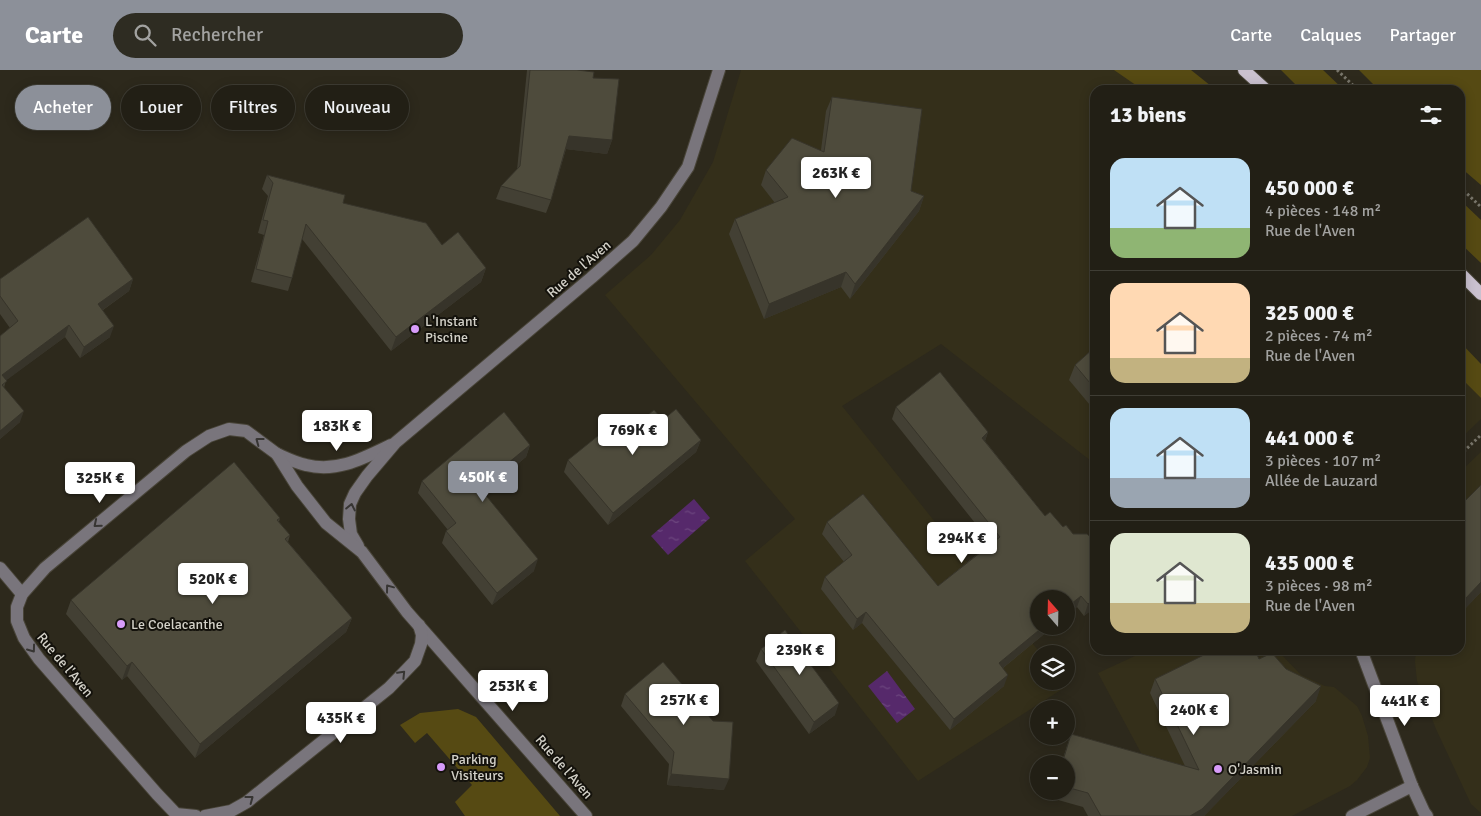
<!DOCTYPE html>
<html lang="fr">
<head>
<meta charset="utf-8">
<style>
  body { margin:0; font-family:Signika,sans-serif; background:#2e2c22; color:#f1f3f6; height:100vh; display:flex; flex-direction:column; font-size:19px; white-space:nowrap }
  * { box-sizing:border-box; margin:0 }
  p { font-size:16px; color:#a2a2a0 }
  .icon { flex:none; width:28px; height:28px; fill:none; stroke:currentColor; stroke-width:2; stroke-linecap:round; stroke-linejoin:round }
  .map { position:relative; flex:1; overflow:hidden }
  .drawer { position:absolute; left:1090px; top:15px; width:375px; height:570px; display:flex; flex-direction:column; background:#221f15; border-radius:15px; box-shadow:0 2px 12px #0003,0 0 0 1px #3f3d34 }
  .drawer>* { flex:none }
  .hud { position:absolute; left:15px; top:15px; width:475px; height:45px; display:flex; gap:10px }
  .needle { width:32px; rotate:340deg }
  .tools { position:absolute; left:1030px; top:520px; display:grid; gap:10px }
  .tools a { display:grid; place-items:center; width:45px; height:45px; border-radius:50%; background:#221f15; box-shadow:0 2px 12px #0003,0 0 0 1px #3f3d34; font-size:25px }
  .price { position:absolute; translate:-50% -42px; padding:0 11px; border-radius:5px; background:#fff; color:#222; font-size:16px; line-height:32px; filter:drop-shadow(0 1px 2px #0008) }
  .price::after { content:''; position:absolute; left:50%; top:30px; width:15px; height:11px; margin-left:-8px; background:inherit; clip-path:polygon(0 0,100% 0,50% 100%) }
  .price.selected { background:#8c9099; color:#fff }
  ul { padding:0; list-style:none }
  li { display:flex; align-items:center; gap:15px; height:125px; padding:0 20px }
  li+li { border-top:1px solid #3f3d34 }
  li span { display:grid; place-items:center; flex:none; width:140px; height:100px; border-radius:15px; color:#555 }
  li>.icon { margin-inline-start:auto }
  span .icon { width:60px; height:60px; fill:#fffc; stroke-width:1 }
  li b { font-size:21px }
  h2 { display:flex; justify-content:space-between; align-items:center; height:60px; padding:0 20px; font-size:21px }
  .tag { padding:0 18px; border-radius:22px; background:#221f15; box-shadow:0 2px 12px #0003,0 0 0 1px #3f3d34; font-size:18px; line-height:45px }
  .tag.selected { background:#8c9099; color:#fff }
  header { display:flex; align-items:center; gap:30px; box-sizing:border-box; height:70px; padding:0 25px; background:#8c9099; color:#fff }
  header strong { font-size:24px }
  nav { display:flex; gap:28px; margin-inline-start:auto; font-size:18px }
  .search { width:350px; height:45px; background:#2e2c22; display:flex; align-items:center; gap:12px; box-sizing:border-box; padding:0 18px; border-radius:28px; color:#a2a2a0; font-size:19px }
  .map>svg:first-child { display:block }
  .built { fill:#342f1a }
  .green { fill:#564a13 }
  .water { fill:url(#water-ripples) }
  .lines { fill:none; stroke-linecap:round; stroke-linejoin:round }
  .minor-casing { stroke:#484438; stroke-width:14 }
  .major-casing { stroke:#484438; stroke-width:14 }
  .path { stroke:#78756a; stroke-width:3; stroke-dasharray:2.5 2.5; stroke-linecap:butt }
  .minor { stroke:#79757c; stroke-width:12 }
  .major { stroke:#cac1cf; stroke-width:12 }
  .wall { fill:#434034 }
  .shaded-wall { fill:#37342a }
  .building { fill:#4e4b3c; stroke:#37342a }
  .oneway { stroke:#373533 }
  .poi-dot { fill:#d79bf9; stroke:#14120c; stroke-width:2 }
  .labels { text-anchor:middle; dominant-baseline:central; stroke-width:4; stroke-linejoin:round; paint-order:stroke }
  .street-label { font-size:14px; fill:#d4d2c9; stroke:#14120c }
  .poi-label { font-size:14px; fill:#d4d2c9; stroke:#14120c; text-anchor:start }
</style>
</head>
<body>
<header>
<strong>Carte</strong>
<div class="search"><svg class="icon" aria-label="search" viewBox="0 0 24 24"><circle cx="10" cy="10" r="6"/><path d="M15 15l6 6"/></svg>Rechercher</div>
<nav><a>Carte</a><a>Calques</a><a>Partager</a></nav>
</header>
<div class="map">
<svg width="1481" height="746" viewBox="0 0 1481 746">
  <defs>
    <pattern id="water-ripples" width="26" height="14" patternUnits="userSpaceOnUse" patternTransform="scale(1.25)"><rect width="26" height="14" fill="#56296b"/><path d="M2 4q2-2 4 0t4 0M15 11q2-2 4 0t4 0" fill="none" stroke="#6d477f"/></pattern>
  </defs>
  <rect width="100%" height="100%" fill="#2d291c"/>
  <!-- built -->
  <g class="built">
    <polygon points="741,0 1131,0 1159,20 1095,20 1095,394 941,274 842,336 1041,584 1039,584 1039,611 1063,611 1067,616 918,711 745,491 795,449 605,225 651,185 680,150 713,92"/>
    <polygon points="1460,307 1481,328 1481,349 1460,369"/>
    <polygon points="1481,382 1481,743 1471,734 1436,659 1417,611 1415,592 1416,580 1460,580 1460,402"/>
    <polygon points="1148,580 1277,580 1301,605 1325,616 1334,617 1357,636 1362,646 1368,666 1370,688 1367,697 1357,710 1350,716 1292,746 1175,746 1098,603"/>
  </g>
  <!-- green -->
  <g class="green">
    <polygon points="1114,0 1191,0 1216,20 1143,20"/>
    <polygon points="1281,0 1323,0 1344,20 1301,20"/>
    <polygon points="1359,0 1481,0 1481,115 1460,97 1460,20 1379,20"/>
    <polygon points="1460,130 1481,150 1481,193 1460,173"/>
    <polygon points="1460,272 1481,294 1481,328 1460,307"/>
    <polygon points="458,639 476,647 560,746 465,746 455,732 472,715 427,663 415,673 400,655 420,643"/>
  </g>
  <!-- water -->
  <g class="water">
    <polygon points="694,429 710,448 668,485 651,466"/>
    <polygon points="887,601 915,639 897,653 868,616"/>
  </g>
  <g class="lines">
    <defs>
      <g id="minor">
        <path d="M 277,384 C 286,388 296,393 306,395 C 337,403 364,388 391,375"/>
        <polyline points="358,476 351,464 349,449 350,434 355,423 367,406 395,373 591,208 633,171 661,137 688,97 719,0"/>
        <polyline points="0,498 22,524"/>
        <polyline points="1361,580 1412,716 1424,742 1427,746"/>
        <polyline points="196,746 176,744 157,724 39,589 24,568 17,551 17,537 22,524 45,498 186,381 209,366 229,359 246,361 277,384 297,416 326,453 362,482 407,542 586,746"/>
        <polyline points="205,746 231,741 247,732 389,618 415,591 421,574 422,565 419,555"/>
        <polyline points="1352,746 1412,716"/>
      </g>
      <g id="major">
        <polyline points="1244,0 1266,20"/>
        <polyline points="1460,203 1481,224"/>
      </g>
    </defs>
    <!-- minor casing -->
    <use href="#minor" class="minor-casing"/>
    <!-- major casing -->
    <use href="#major" class="major-casing"/>
    <!-- path -->
    <g class="path">
      <polyline points="1337,0 1358,20"/>
      <polyline points="1460,117 1481,137"/>
      <polyline points="1460,385 1481,365"/>
    </g>
    <!-- minor -->
    <use href="#minor" class="minor"/>
    <!-- major -->
    <use href="#major" class="major"/>
  </g>
  <!-- wall -->
  <g class="wall">
    <polygon points="527,0 577,0 593,8 612,70 607,84 566,79 551,130 546,143 496,129 501,116 517,100"/>
    <polygon points="832,27 911,121 924,126 919,141 850,229 841,217 764,249 729,164 735,149 775,133 761,115 766,100 821,80 826,41"/>
    <polygon points="267,105 343,133 442,175 486,198 481,212 391,281 302,169 292,208 288,221 251,212 264,165 258,163 268,126 262,119"/>
    <polygon points="0,209 133,209 129,221 103,240 110,267 80,288 65,267 6,310 4,318 20,352 0,369 0,266 10,258 0,244"/>
    <polygon points="1095,277 1095,341 1069,310 1075,295"/>
    <polygon points="896,337 988,362 985,371 1045,446 1073,464 1095,471 1095,537 1084,546 1077,537 1039,556 1054,556 1003,598 1004,616 950,660 862,553 853,560 821,519 825,507 844,492 822,464 827,452 938,516 991,473 892,349"/>
    <polygon points="663,350 701,370 696,382 608,455 564,402 568,390 624,364"/>
    <polygon points="530,375 526,387 483,422 534,501 492,535 442,473 446,461 448,460 418,423 422,411"/>
    <polygon points="1460,436 1481,522 1460,544"/>
    <polygon points="280,448 279,452 290,465 288,472 352,548 346,562 195,688 127,606 122,610 66,544 71,530"/>
    <polygon points="761,579 835,645 809,664 756,591"/>
    <polygon points="1259,589 1286,599 1316,631 1204,746 1088,746 1083,737 1051,728 1053,721 1066,721 1066,694 1061,694 1071,664 1185,696 1150,623 1155,609"/>
    <polygon points="625,624 724,720 667,715 669,694 621,636"/>
  </g>
  <!-- shaded-wall -->
  <g class="shaded-wall">
    <polygon points="569,66 612,70 607,84 565,79"/>
    <polygon points="924,126 919,141 850,229 855,214"/>
    <polygon points="486,198 481,212 391,281 396,267"/>
    <polygon points="846,202 841,217 764,249 769,234"/>
    <polygon points="133,209 129,221 94,246 98,234"/>
    <polygon points="69,255 65,267 0,315 2,305"/>
    <polygon points="114,256 110,267 80,288 84,277"/>
    <polygon points="24,341 20,352 0,369 0,361"/>
    <polygon points="988,362 984,374 982,368"/>
    <polygon points="701,370 696,382 608,455 613,443"/>
    <polygon points="530,375 526,387 475,429 479,417"/>
    <polygon points="538,489 534,501 492,535 497,523"/>
    <polygon points="1481,512 1481,522 1460,544 1466,528"/>
    <polygon points="1081,526 1077,537 1066,546 1066,538"/>
    <polygon points="1095,528 1095,537 1084,546 1088,534"/>
    <polygon points="866,542 862,553 853,560 857,549"/>
    <polygon points="352,548 346,562 195,688 200,674"/>
    <polygon points="1044,556 1054,556 994,605 999,593"/>
    <polygon points="132,592 127,606 122,610 127,596"/>
    <polygon points="1008,605 1004,616 950,660 954,649"/>
    <polygon points="1321,616 1316,631 1204,746 1190,746"/>
    <polygon points="839,633 835,645 809,664 814,652"/>
    <polygon points="671,704 729,709 724,720 667,715"/>
  </g>
  <!-- building -->
  <g class="building">
    <polygon points="530,0 577,0 594,2 593,8 619,9 612,70 569,66 551,130 501,116 520,96"/>
    <polygon points="832,27 922,39 911,121 924,126 855,214 846,202 769,234 735,149 788,127 766,100 792,68 824,82"/>
    <polygon points="267,105 345,125 343,133 426,153 442,175 458,162 486,198 396,267 306,154 292,208 256,199 268,151 263,150 273,113"/>
    <polygon points="88,147 133,209 98,234 114,256 84,277 69,255 2,305 7,311 2,315 24,341 0,361 0,266 18,251 0,226 0,209"/>
    <polygon points="1095,277 1095,319 1075,295"/>
    <polygon points="940,302 988,362 982,368 1045,446 1050,442 1063,457 1066,455 1073,464 1087,464 1095,471 1095,528 1088,534 1081,526 1066,538 1066,529 1039,529 1039,556 1044,556 999,593 1008,605 954,649 866,542 857,549 825,507 852,485 827,452 863,424 938,516 1000,467 896,337"/>
    <polygon points="676,339 701,370 613,443 568,390 614,353 624,364 654,340 663,350"/>
    <polygon points="504,342 530,375 479,417 538,489 497,523 446,461 456,453 422,411"/>
    <polygon points="234,392 280,448 277,450 290,465 285,469 352,548 200,674 132,592 127,596 71,530"/>
    <polygon points="1481,415 1481,512 1466,528 1460,523 1460,480 1462,478 1460,475 1460,436"/>
    <polygon points="785,560 839,633 814,652 761,579"/>
    <polygon points="1214,580 1255,580 1259,589 1272,583 1286,599 1321,616 1202,739 1190,746 1101,746 1088,723 1066,717 1066,694 1062,694 1071,664 1199,700 1155,609"/>
    <polygon points="663,592 713,651 733,652 729,709 671,704 674,682 625,624"/>
  </g>
  <!-- one-way arrows -->
  <defs><path id="oneway-chevron" d="M-2-3.5L2.5 0L-2 3.5" fill="none" stroke-width="1.6" stroke-linecap="round" stroke-linejoin="round" transform="scale(1.25)"/></defs>
  <g class="oneway">
    <use href="#oneway-chevron" transform="translate(259 371) rotate(-143)"/>
    <use href="#oneway-chevron" transform="translate(351 437) rotate(-78)"/>
    <use href="#oneway-chevron" transform="translate(97 454) rotate(140)"/>
    <use href="#oneway-chevron" transform="translate(389 518) rotate(-127)"/>
    <use href="#oneway-chevron" transform="translate(32 579) rotate(54)"/>
    <use href="#oneway-chevron" transform="translate(402 604) rotate(-46)"/>
    <use href="#oneway-chevron" transform="translate(250 729) rotate(-37)"/>
  </g>
  <!-- markers -->
  <g class="poi-dot">
    <circle cx="415" cy="259" r="5"/>
    <circle cx="121" cy="554" r="5"/>
    <circle cx="441" cy="697" r="5"/>
    <circle cx="1218" cy="699" r="5"/>
  </g>
  <g class="labels">
    <!-- street labels -->
    <g class="street-label">
      <text transform="translate(579 199) rotate(-41)">Rue de l'Aven</text>
      <text transform="translate(65 595) rotate(50)">Rue de l'Aven</text>
      <text transform="translate(564 697) rotate(49)">Rue de l'Aven</text>
    </g>
    <!-- poi labels -->
    <g class="poi-label">
      <text x="425" y="251">L'Instant<tspan x="425" dy="16">Piscine</tspan></text>
      <text x="131" y="554">Le Coelacanthe</text>
      <text x="451" y="689">Parking<tspan x="451" dy="16">Visiteurs</tspan></text>
      <text x="1228" y="699">O'Jasmin</text>
    </g>
  </g>
</svg>
<div class="tools">
<a><svg class="needle" viewBox="-14 -14 28 28"><path d="M0-13l5 13h-10z" fill="#e53935"/><path d="M0 13l5-13h-10z" fill="#a2a2a0"/></svg></a>
<a><svg class="icon" aria-label="layers" viewBox="0 0 24 24"><path d="M12 4l9 5-9 5-9-5zM3 14l9 5 9-5"/></svg></a>
<a>+</a>
<a>−</a>
</div>
<b class="price" style="left:836px;top:129px">263K €</b>
<b class="price" style="left:337px;top:382px">183K €</b>
<b class="price" style="left:633px;top:386px">769K €</b>
<b class="price selected" style="left:483px;top:433px">450K €</b>
<b class="price" style="left:100px;top:434px">325K €</b>
<b class="price" style="left:962px;top:494px">294K €</b>
<b class="price" style="left:213px;top:535px">520K €</b>
<b class="price" style="left:800px;top:606px">239K €</b>
<b class="price" style="left:513px;top:642px">253K €</b>
<b class="price" style="left:684px;top:656px">257K €</b>
<b class="price" style="left:1405px;top:657px">441K €</b>
<b class="price" style="left:1194px;top:666px">240K €</b>
<b class="price" style="left:341px;top:674px">435K €</b>
<div class="hud">
<a class="tag selected">Acheter</a>
<a class="tag">Louer</a>
<a class="tag">Filtres</a>
<a class="tag">Nouveau</a>
</div>
<section class="drawer">
<h2>13 biens<svg class="icon" aria-label="filters" viewBox="0 0 24 24"><path d="M4 7h16M4 17h16"/><circle cx="9" cy="7" r="2"/><circle cx="15" cy="17" r="2"/></svg></h2>
<ul>
<li><span style="background:linear-gradient(#bfe0f5 70%,#8fb573 0)"><svg class="icon" aria-label="home" viewBox="0 0 24 24"><path d="M3 11l9-7 9 7M6 9v11h12V9"/></svg></span><div><b>450 000 €</b><p>4 pièces · 148 m²</p><p>Rue de l'Aven</p></div></li>
<li><span style="background:linear-gradient(#ffd9b3 75%,#c2b280 0)"><svg class="icon" aria-label="home" viewBox="0 0 24 24"><path d="M3 11l9-7 9 7M6 9v11h12V9"/></svg></span><div><b>325 000 €</b><p>2 pièces · 74 m²</p><p>Rue de l'Aven</p></div></li>
<li><span style="background:linear-gradient(#bfe0f5 70%,#9aa5b1 0)"><svg class="icon" aria-label="home" viewBox="0 0 24 24"><path d="M3 11l9-7 9 7M6 9v11h12V9"/></svg></span><div><b>441 000 €</b><p>3 pièces · 107 m²</p><p>Allée de Lauzard</p></div></li>
<li><span style="background:linear-gradient(#dfe7d0 70%,#c2b280 0)"><svg class="icon" aria-label="home" viewBox="0 0 24 24"><path d="M3 11l9-7 9 7M6 9v11h12V9"/></svg></span><div><b>435 000 €</b><p>3 pièces · 98 m²</p><p>Rue de l'Aven</p></div></li>
</ul>
</section>
</div>
</body>
</html>
